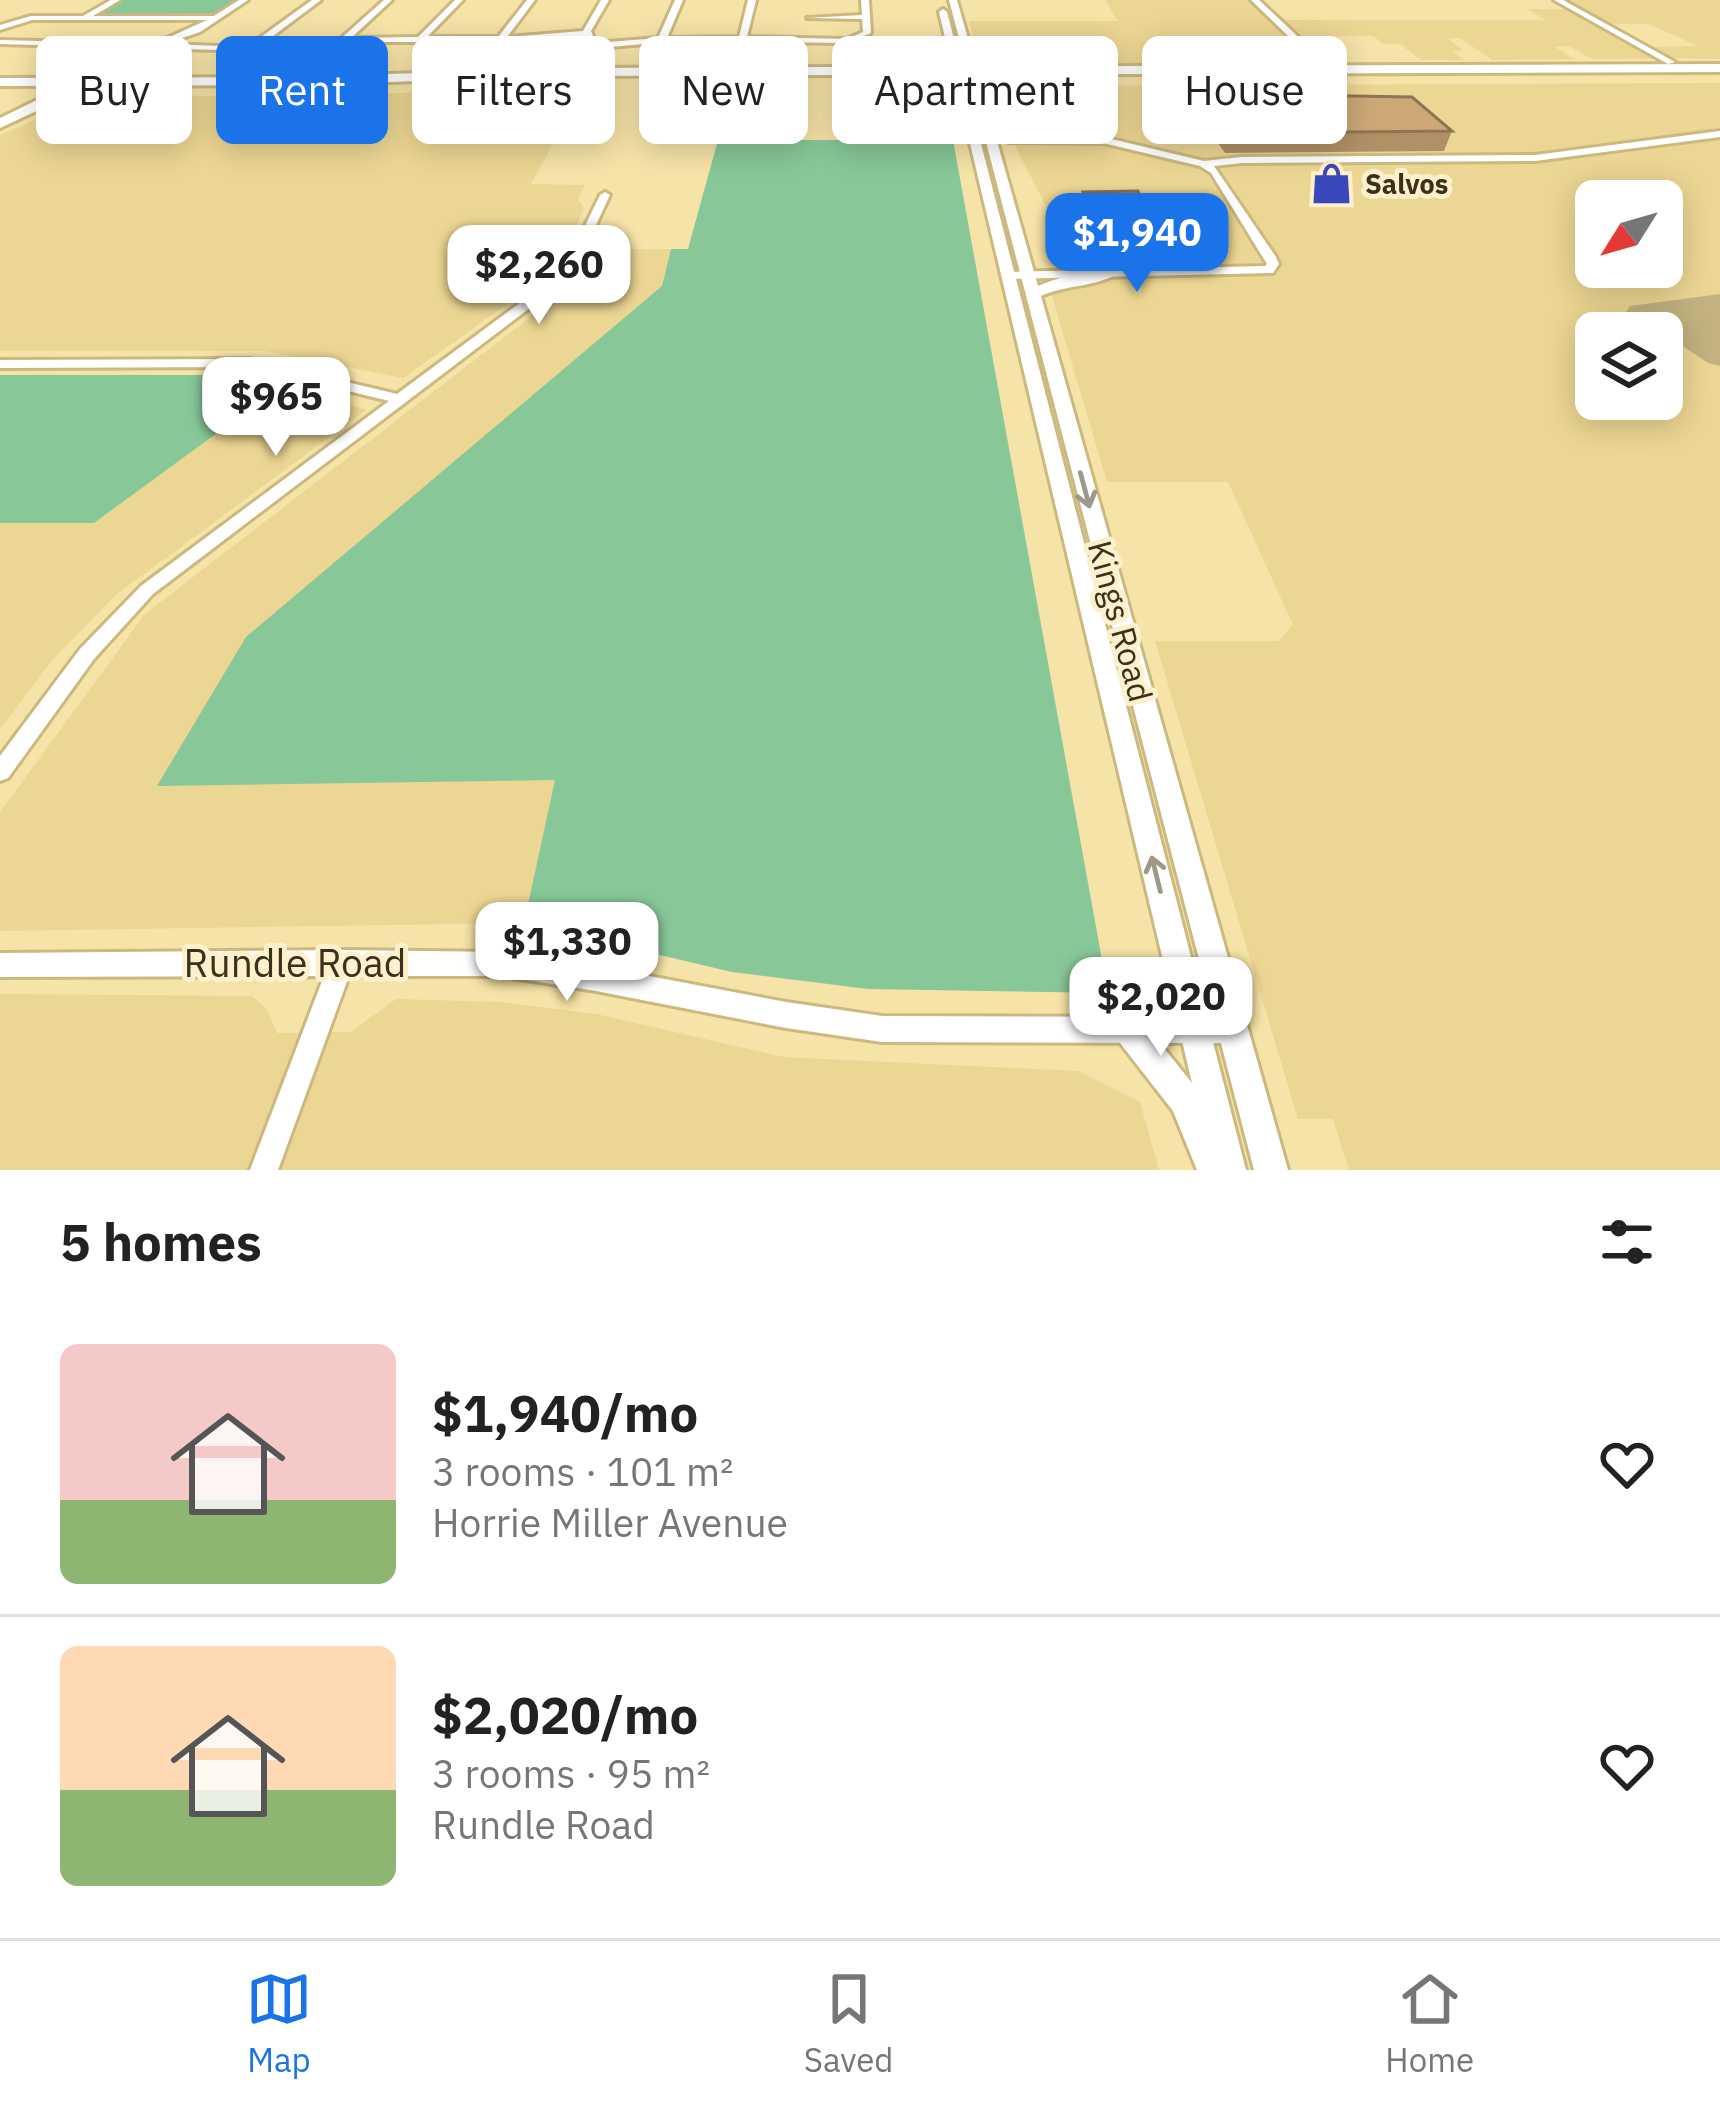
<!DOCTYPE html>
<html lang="en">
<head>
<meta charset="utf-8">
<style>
  body { margin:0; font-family:"IBM Plex Sans",sans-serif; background:#f2f2f2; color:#222; height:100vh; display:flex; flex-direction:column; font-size:45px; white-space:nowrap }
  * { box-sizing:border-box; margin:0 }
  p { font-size:39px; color:#767676 }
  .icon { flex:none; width:66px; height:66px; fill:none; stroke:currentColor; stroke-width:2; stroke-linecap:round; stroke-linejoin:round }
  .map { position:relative; height:1170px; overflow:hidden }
  .drawer { display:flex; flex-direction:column; background:#fff; flex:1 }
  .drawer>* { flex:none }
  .top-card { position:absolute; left:36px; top:36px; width:1650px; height:108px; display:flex; gap:24px }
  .needle { width:78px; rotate:233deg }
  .controls { position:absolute; left:1575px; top:180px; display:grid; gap:24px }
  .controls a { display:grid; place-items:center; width:108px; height:108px; border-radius:18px; background:#fff; box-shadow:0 6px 30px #0003; font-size:60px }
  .price { position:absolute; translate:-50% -102px; padding:0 27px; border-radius:24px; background:#fff; color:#222; font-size:39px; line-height:78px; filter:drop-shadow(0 3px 6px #0008) }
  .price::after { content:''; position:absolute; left:50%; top:72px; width:36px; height:27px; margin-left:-18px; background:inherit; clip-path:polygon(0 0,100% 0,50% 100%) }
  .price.on { background:#1a73e8; color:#fff }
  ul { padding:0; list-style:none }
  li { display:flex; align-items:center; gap:36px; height:300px; padding:0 60px }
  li+li { border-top:3px solid #e0e0e0 }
  li span { display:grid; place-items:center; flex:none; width:336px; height:240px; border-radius:18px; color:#555 }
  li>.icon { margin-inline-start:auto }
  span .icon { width:144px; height:144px; fill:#fffc; stroke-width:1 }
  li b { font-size:51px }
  h2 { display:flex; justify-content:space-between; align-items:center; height:144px; padding:0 60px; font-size:51px }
  .tag { padding:0 42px; border-radius:18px; background:#fff; box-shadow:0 6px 30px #0003; font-size:42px; line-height:108px }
  .tag.on { background:#1a73e8; color:#fff }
  .tab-bar { display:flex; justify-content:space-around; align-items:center; height:168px; border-top:3px solid #e0e0e0; background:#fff; font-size:33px; color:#767676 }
  .tab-bar a { display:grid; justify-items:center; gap:6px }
  .tab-bar .on { color:#1a73e8 }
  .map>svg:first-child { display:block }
  .built { fill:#ecd693; fill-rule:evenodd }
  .green { fill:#87c798 }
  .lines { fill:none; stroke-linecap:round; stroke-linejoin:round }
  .taxiway { fill:#c2b280; fill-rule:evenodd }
  .runway { fill:#c2b280; fill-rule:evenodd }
  .minor-casing { stroke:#ccb97f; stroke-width:6 }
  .major-casing { stroke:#ccb97f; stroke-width:6 }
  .highway-casing { stroke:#ccb97f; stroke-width:6 }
  .minor { fill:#fff; fill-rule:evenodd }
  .major { fill:#fff; fill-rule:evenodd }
  .highway { fill:#fff; fill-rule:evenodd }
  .wall { fill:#b19066 }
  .building { fill:#cea777; stroke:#907553; stroke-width:3 }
  .oneway { stroke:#9c988c }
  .labels { text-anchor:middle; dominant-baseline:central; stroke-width:10; stroke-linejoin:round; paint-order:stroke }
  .far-poi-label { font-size:27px; font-weight:bold; fill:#393119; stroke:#fcf0cd; text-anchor:start }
  .street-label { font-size:33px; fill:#393119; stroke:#fcf0cd }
  .near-street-label { font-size:39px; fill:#393119; stroke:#fcf0cd }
</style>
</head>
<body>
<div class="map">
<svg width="1720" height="1170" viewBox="0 0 1720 1170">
  <rect width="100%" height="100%" fill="#f6e3a7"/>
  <!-- built -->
  <g class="built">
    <polygon points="1105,0 1247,0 1305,57 1147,61 1150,66 982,66 969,21 1118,21"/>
    <polygon points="1566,0 1720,0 1720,59 1672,58 1652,47 1698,46 1648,24 1610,24"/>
    <polygon points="1528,9 1567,9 1658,59 1592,59 1569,46 1555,47 1574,59 1492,60 1460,38 1448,38 1462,50 1453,52 1464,60 1421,60 1400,44 1384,44 1373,36 1301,36 1284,20 1545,20"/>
    <path d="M 1720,83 L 1720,1170 L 1349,1170 L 1333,1119 L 1298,1119 L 1155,641 L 1278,641 L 1293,625 L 1228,482 L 1107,482 L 1051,293 L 1086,284 L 991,99 L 1044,86 ZM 1596,201 L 1662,201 L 1662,267 L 1596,267 ZM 1596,333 L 1662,333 L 1662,399 L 1596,399 Z"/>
    <polygon points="453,92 425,124 564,124 531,184 585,185 578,199 584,208 564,253 537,283 403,378 266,351 0,351 0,135 72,104 144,97"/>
    <polygon points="598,249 671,249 662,286 158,784 556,780 524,923 0,931 0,812 145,614 589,272"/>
    <polygon points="284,384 366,410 117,594 54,658 0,729 0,523 94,523"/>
    <polygon points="0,994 252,996 267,1009 277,1033 351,1032 396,999 500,1002 596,1014 784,1057 1078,1071 1140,1102 1159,1170 0,1170"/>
  </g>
  <!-- green -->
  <g class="green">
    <polygon points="116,0 244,0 217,18 83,18"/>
    <polygon points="718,140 953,140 1108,993 868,989 732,972 524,923 555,780 157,786 246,637 662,286 671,249 688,249"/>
    <polygon points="0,375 219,375 284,384 94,523 0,523"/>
  </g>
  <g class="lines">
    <!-- taxiway -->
    <polygon class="taxiway" points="1669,312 1720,341 1720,366 1708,363 1657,329 1653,322 1657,315"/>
    <!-- runway -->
    <polygon class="runway" points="1720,294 1720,340 1662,346 1662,333 1625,333 1619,323 1630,306"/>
    <defs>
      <g id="minor">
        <polygon points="111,0 120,0 93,16 214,16 239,0 248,0 200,32 165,44 247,47 312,0 321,0 257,48 329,49 384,0 392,0 351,38 418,37 455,0 463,0 427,37 498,37 527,0 535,0 507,37 583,31 601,0 609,0 591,31 596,43 658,38 675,0 683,0 667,38 739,37 748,0 756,0 747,37 847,39 863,32 862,19 807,18 862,15 861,0 869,0 871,33 848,43 679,41 598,48 590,65 586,68 582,65 590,49 585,36 500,42 346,42 314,70 310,67 324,53 0,44 0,40 154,44 207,20 32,20 0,30 0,25 31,16 83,16"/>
        <polygon points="1251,0 1259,0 1324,61 1324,65 1318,65"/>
        <polygon points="1554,0 1563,0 1675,62 1668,64"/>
        <polygon points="987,124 1011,136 1103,137 1204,161 1242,157 1535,155 1720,131 1720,137 1535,161 1242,163 1214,166 1276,257 1279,264 1273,273 1009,279 1003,275 1005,272 1265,266 1267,264 1211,173 1200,166 1103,143 1009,142 984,129 982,127"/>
        <polygon points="605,192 610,195 572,276 153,594 94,659 8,778 0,781 0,756 80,649 141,586 389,401 250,367 0,368 0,360 250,359 397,394 563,271 600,195"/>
        <polygon points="342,950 501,952 596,966 786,1002 882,1016 1233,1017 1242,1021 1246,1030 1242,1039 1233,1043 882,1042 786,1028 596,991 501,976 349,976 278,1170 250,1170 324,976 0,977 0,953"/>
      </g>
      <g id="major">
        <path d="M 949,0 L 957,0 L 1038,286 C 1058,277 1093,268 1113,276 C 1092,287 1065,285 1041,296 L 1288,1170 L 1254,1170 Z"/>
        <polygon points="943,9 947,12 1246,1170 1197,1170 1173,1111 1117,1039 1113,1028 1117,1017 1128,1013 1139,1017 1192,1083 939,12"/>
      </g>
      <g id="highway">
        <polygon points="1720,64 1720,72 568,76 298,85 0,86 0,78 298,77 568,68"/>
        <polygon points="81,90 86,97 47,106 0,128 0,118 37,100"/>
      </g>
    </defs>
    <!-- minor casing -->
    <use href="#minor" class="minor-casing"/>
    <!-- major casing -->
    <use href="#major" class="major-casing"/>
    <!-- highway casing -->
    <use href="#highway" class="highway-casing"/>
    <!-- minor -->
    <use href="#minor" class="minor"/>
    <!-- major -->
    <use href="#major" class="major"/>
    <!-- highway -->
    <use href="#highway" class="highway"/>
  </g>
  <!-- wall -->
  <g class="wall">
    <polygon points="1204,98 1452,131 1444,151 1225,153 1200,118"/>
    <polygon points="1083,192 1159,239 1155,255 1100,256 1080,207"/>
  </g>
  <!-- building -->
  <g class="building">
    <polygon points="1294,95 1412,97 1452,131 1230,133 1204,98"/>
    <polygon points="1138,191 1159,239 1103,239 1083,192"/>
  </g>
  <!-- one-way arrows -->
  <defs><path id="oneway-shaft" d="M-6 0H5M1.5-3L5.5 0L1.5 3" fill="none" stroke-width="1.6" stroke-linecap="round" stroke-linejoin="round" transform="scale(3)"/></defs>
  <g class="oneway">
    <use href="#oneway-shaft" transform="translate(1085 490) rotate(75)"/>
    <use href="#oneway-shaft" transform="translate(1156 874) rotate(-104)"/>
  </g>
  <!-- icons -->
  <defs>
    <symbol id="shop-bare" viewBox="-9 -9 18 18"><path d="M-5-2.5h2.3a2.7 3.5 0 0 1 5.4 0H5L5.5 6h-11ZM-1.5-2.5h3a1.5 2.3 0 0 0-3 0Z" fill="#3a47ba" stroke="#fcf0cd" stroke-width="2.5" paint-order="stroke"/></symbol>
  </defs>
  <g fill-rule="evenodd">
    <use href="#shop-bare" x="1302" y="154" width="59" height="59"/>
  </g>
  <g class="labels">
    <!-- far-poi labels -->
    <g class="far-poi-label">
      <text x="1365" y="183">Salvos</text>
    </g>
    <!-- street labels -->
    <g class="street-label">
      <text transform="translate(1121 621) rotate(75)">Kings Road</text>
    </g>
    <!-- near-street labels -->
    <g class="near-street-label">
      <text x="295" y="962">Rundle Road</text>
    </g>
  </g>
</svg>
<div class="controls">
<a><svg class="needle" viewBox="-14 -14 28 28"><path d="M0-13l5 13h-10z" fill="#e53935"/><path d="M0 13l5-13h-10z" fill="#767676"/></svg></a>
<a><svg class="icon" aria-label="layers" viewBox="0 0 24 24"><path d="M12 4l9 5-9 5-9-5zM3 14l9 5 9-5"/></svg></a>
</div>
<b class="price on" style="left:1137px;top:295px">$1,940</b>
<b class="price" style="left:539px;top:327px">$2,260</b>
<b class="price" style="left:276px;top:459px">$965</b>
<b class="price" style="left:567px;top:1004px">$1,330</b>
<b class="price" style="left:1161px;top:1059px">$2,020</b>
<div class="top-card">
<a class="tag">Buy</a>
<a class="tag on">Rent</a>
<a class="tag">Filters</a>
<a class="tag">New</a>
<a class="tag">Apartment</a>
<a class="tag">House</a>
</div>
</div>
<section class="drawer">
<h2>5 homes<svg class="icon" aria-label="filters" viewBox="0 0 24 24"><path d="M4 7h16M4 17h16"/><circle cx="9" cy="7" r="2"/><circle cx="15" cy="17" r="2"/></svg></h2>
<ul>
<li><span style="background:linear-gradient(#f6c9c9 65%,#8fb573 0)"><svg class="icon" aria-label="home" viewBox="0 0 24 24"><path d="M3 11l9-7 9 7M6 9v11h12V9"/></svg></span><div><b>$1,940/mo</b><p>3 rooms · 101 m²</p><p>Horrie Miller Avenue</p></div><svg class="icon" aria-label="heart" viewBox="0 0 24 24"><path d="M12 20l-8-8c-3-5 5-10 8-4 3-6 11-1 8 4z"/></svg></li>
<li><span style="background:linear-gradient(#ffd9b3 60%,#8fb573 0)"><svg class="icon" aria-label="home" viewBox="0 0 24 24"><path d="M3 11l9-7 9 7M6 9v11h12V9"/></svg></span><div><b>$2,020/mo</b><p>3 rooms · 95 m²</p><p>Rundle Road</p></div><svg class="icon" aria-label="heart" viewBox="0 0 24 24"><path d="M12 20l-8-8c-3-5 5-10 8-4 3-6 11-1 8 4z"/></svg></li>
</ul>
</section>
<nav class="tab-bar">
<a class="on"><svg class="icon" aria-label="map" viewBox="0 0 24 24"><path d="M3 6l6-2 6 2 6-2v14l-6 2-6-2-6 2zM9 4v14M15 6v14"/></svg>Map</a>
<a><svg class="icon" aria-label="saved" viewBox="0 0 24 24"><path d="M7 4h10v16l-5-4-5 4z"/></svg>Saved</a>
<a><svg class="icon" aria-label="home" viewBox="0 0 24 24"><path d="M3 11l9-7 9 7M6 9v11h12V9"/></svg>Home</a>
</nav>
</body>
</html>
